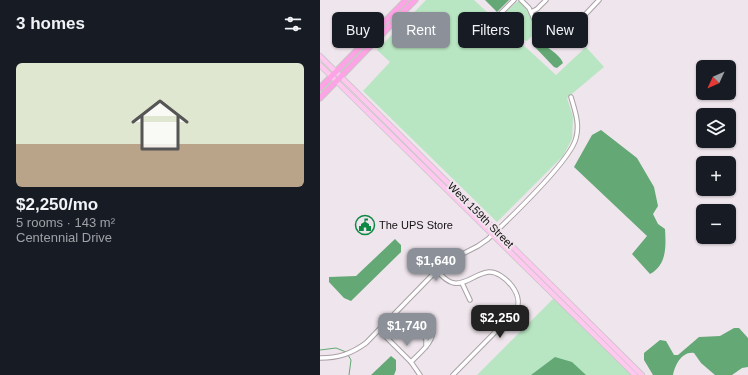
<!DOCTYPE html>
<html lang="en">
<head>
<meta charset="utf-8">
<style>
  body { margin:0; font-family:Arial,sans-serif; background:#20242c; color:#f1f3f6; height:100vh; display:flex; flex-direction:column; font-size:15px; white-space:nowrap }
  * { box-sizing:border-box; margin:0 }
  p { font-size:13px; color:#9ea1a6 }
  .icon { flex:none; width:22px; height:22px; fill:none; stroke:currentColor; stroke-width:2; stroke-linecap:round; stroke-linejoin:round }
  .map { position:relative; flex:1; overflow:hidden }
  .details { display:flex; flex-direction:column; background:#171b24; width:320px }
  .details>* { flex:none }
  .banner { position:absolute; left:12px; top:12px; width:356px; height:36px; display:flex; gap:8px }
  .needle { width:26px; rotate:226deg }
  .tools { position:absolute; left:376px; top:60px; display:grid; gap:8px }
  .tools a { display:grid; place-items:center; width:40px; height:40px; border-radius:6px; background:#171b24; box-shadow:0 1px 3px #0004; font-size:20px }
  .price { position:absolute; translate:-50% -34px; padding:0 9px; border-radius:8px; background:#8c9099; color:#fff; font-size:13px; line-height:26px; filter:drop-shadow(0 1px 2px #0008) }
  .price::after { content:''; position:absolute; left:50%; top:24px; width:12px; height:9px; margin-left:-6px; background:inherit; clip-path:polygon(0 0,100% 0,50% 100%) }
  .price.selected { background:#222; color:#fff }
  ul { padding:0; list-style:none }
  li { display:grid; align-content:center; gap:8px; height:212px; padding:0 16px }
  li+li { border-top:1px solid #363941 }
  li span { display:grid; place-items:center; height:124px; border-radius:6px; color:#555 }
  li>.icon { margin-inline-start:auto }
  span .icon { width:72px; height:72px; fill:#fffc; stroke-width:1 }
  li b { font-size:17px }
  h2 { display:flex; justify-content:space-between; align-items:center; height:48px; padding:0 16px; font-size:17px }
  .pill { padding:0 14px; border-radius:6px; background:#171b24; box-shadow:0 1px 3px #0004; font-size:14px; line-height:36px }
  .pill.selected { background:#8c9099; color:#fff }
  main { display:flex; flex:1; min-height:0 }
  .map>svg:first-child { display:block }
  .green { fill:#b9e6c2 }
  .water { fill:#63a875 }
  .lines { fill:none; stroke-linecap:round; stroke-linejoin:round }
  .stream { stroke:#63a875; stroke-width:1 }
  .minor-casing { stroke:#a9a0a6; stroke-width:5.5 }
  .major-casing { stroke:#c7c6c6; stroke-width:6 }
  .highway-casing { stroke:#c7c6c6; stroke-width:7 }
  .minor { stroke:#fff; stroke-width:3.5 }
  .major { stroke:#fec8ef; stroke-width:4.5 }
  .highway { stroke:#fea3e5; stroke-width:5 }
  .labels { text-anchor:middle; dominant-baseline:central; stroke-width:4; stroke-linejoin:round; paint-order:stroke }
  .street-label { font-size:11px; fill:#141113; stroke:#efe5ec }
  .poi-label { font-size:11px; fill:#141113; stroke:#efe5ec; text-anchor:start }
</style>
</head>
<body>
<main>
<section class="details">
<h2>3 homes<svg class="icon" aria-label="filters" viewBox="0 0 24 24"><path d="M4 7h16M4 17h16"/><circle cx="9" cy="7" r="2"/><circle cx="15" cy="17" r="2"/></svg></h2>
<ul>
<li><span style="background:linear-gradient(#dfe7d0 65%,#b9a48a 0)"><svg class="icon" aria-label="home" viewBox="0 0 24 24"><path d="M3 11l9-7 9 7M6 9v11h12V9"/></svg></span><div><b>$2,250/mo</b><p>5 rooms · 143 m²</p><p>Centennial Drive</p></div></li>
</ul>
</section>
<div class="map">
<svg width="428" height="375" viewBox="0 0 428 375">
  <rect width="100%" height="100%" fill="#efe5ec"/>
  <!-- green -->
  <g class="green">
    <polygon points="106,0 154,0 236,75 266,47 284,67 247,98 253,117 252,139 243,156 177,222 43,91 70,62 57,50"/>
    <path d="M 198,1 C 209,8 210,20 218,30 L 207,41 C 196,38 186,27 179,18 Z"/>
    <polygon points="235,297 312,375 157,375"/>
  </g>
  <!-- water -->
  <g class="water">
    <polygon points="165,0 189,0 177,12"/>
    <polygon points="237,16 235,23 240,31 236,34 227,30 226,26"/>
    <path d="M 214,40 C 224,45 239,53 243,63 L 237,68 L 234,67 L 212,44 L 212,41 Z"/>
    <path d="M 281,130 L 317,158 L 334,187 L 338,206 L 333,214 L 338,224 L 345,229 C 346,246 347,265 330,274 L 312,254 L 327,236 L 254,167 L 272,135 Z"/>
    <polygon points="75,239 81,245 81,252 31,301 24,298 9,282 9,277 36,276"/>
    <path d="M 414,328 L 419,328 L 428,338 L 428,367 L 422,368 L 412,375 L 395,375 L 381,363 L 374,353 C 362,351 355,365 353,375 L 333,375 L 324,360 L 324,353 L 340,340 L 346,341 L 354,355 L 358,355 L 379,337 L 400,336 Z"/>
    <polygon points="71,356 76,360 76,370 74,375 51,375"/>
    <polygon points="235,357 252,362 266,375 211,375"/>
  </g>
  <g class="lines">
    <!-- stream -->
    <g class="stream">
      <polyline points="0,350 16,348 26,352"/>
      <polyline points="28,355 31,360 29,375"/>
    </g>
    <defs>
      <g id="minor">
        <polyline points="201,0 209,8 217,26 228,37 236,39 245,36 279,0"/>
        <polyline points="211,12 217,9 226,0"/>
        <polyline points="181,13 194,0"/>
        <path d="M 117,271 C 122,276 127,282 134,283 C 146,285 156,273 169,272 C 183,271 208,297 194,313 L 133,375"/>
        <polyline points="142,283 150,300"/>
        <polyline points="59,330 91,362 100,375"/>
        <path d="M 0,358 C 18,358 31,354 46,343 L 123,264 L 158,246 L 168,239 C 187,221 251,160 256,138 C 260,124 255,111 251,97"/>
        <path d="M 91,362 C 100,352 114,343 113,328 L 109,322 L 106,321 L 97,329 L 106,339 L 106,347"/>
      </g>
      <g id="major">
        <polyline points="0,56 322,375"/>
        <polyline points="0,65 315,375"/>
      </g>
      <g id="highway">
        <polyline points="0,88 86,0"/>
        <polyline points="0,98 95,0"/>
      </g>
    </defs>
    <!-- minor casing -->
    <use href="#minor" class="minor-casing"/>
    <!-- major casing -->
    <use href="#major" class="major-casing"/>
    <!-- highway casing -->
    <use href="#highway" class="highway-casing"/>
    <!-- minor -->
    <use href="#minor" class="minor"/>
    <!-- major -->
    <use href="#major" class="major"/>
    <!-- highway -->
    <use href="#highway" class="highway"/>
  </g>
  <!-- icons -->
  <defs>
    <symbol id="civic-ring" viewBox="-11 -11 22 22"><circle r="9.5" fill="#efe5ec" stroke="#0e8944" stroke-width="1.5"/><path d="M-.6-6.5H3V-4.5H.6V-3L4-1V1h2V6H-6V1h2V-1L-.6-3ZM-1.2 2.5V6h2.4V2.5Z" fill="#0e8944"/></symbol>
  </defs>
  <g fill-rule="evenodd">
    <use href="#civic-ring" x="34" y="214" width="22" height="22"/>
  </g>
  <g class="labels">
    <!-- street labels -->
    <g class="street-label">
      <text transform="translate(161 215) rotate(45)">West 159th Street</text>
    </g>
    <!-- poi labels -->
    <g class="poi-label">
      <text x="59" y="225">The UPS Store</text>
    </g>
  </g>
</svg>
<div class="tools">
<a><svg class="needle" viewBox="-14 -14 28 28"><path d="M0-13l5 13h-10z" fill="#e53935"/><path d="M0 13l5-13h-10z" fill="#9ea1a6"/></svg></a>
<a><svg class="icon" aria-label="layers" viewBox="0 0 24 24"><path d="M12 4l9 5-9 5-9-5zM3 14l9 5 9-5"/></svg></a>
<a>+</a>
<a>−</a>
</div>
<b class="price" style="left:116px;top:282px">$1,640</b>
<b class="price selected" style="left:180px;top:339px">$2,250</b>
<b class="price" style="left:87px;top:347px">$1,740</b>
<div class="banner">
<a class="pill">Buy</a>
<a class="pill selected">Rent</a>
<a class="pill">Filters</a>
<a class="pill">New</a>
</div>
</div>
</main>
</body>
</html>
